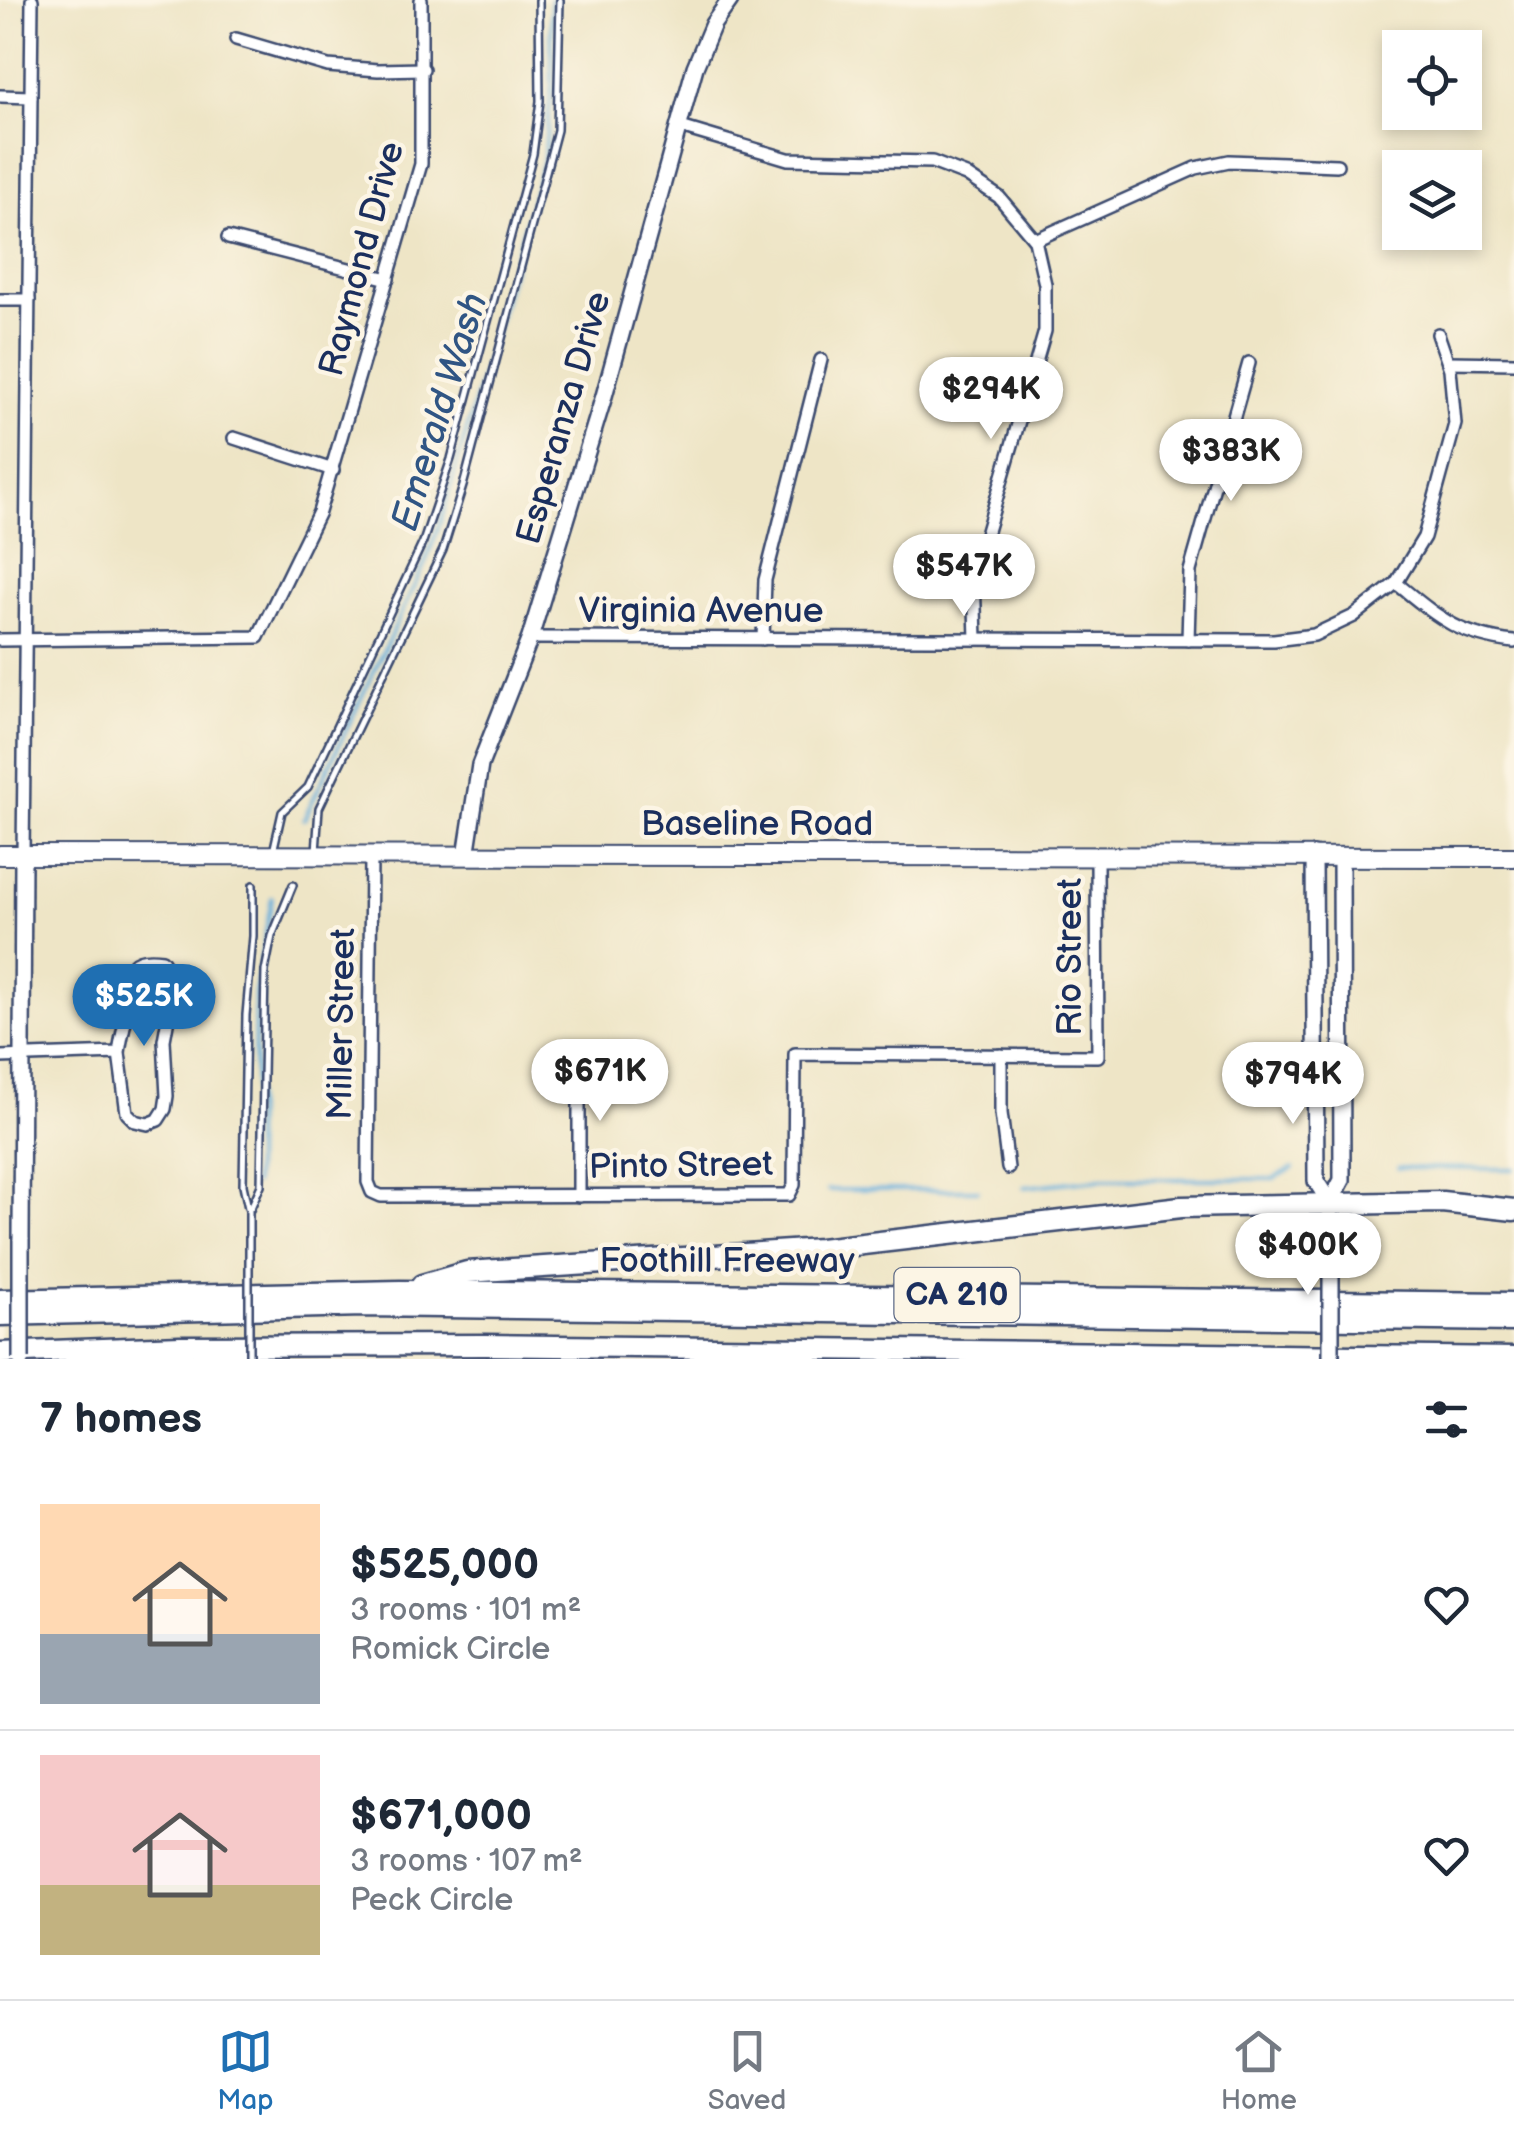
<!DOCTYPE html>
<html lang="en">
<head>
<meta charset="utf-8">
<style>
  body { margin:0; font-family:"Balsamiq Sans",sans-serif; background:#f6f6f7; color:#1f2937; height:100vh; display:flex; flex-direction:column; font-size:38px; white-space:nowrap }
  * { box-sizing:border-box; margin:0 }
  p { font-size:32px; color:#747a83 }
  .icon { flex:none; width:55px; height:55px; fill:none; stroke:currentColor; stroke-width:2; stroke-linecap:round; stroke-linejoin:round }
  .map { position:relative; height:1359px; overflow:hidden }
  .details { display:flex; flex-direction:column; background:#fff; flex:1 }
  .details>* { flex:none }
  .controls { position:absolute; left:1382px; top:30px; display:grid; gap:20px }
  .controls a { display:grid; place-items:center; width:100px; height:100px; border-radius:0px; background:#fff; box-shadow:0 5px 15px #0003; font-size:50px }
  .price { position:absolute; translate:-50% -85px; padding:0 22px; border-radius:35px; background:#fff; color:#222; font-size:32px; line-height:65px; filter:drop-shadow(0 2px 5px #0008) }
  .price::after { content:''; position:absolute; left:50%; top:60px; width:30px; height:22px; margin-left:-15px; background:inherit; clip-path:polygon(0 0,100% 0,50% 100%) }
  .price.on { background:#1f6fb2; color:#fff }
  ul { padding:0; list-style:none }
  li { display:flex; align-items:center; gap:30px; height:250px; padding:0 40px }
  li+li { border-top:2px solid #e0e1e3 }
  li span { display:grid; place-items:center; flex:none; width:280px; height:200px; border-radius:0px; color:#555 }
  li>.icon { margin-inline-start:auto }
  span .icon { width:120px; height:120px; fill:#fffc; stroke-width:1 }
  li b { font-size:42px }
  h2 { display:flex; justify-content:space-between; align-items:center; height:120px; padding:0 40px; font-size:42px }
  .tab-bar { display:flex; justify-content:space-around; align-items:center; height:140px; border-top:2px solid #e0e1e3; background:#fff; font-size:28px; color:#747a83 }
  .tab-bar a { display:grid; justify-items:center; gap:5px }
  .tab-bar .on { color:#1f6fb2 }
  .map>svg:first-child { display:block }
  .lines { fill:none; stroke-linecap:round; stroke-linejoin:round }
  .stream { stroke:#62afdb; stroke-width:4 }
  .lane-casing { stroke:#3b4a6e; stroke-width:10 }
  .street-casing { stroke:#3b4a6e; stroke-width:16 }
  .secondary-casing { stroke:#3b4a6e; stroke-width:20 }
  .primary-casing { stroke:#3b4a6e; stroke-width:22 }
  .highway-casing { stroke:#3b4a6e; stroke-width:25 }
  .lane { stroke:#fff; stroke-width:5 }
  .street { stroke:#fff; stroke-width:11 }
  .secondary { stroke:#fff; stroke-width:15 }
  .primary { stroke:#fff; stroke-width:18 }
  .highway { stroke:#fff; stroke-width:20 }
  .lane-bridge-casing { stroke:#3b4a6e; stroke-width:10; stroke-linecap:butt }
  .secondary-bridge-casing { stroke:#3b4a6e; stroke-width:20; stroke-linecap:butt }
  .lane-bridge { stroke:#fff; stroke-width:5 }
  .secondary-bridge { stroke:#fff; stroke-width:15 }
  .labels { text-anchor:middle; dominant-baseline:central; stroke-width:9; stroke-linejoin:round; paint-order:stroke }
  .shield { fill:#fcf5e5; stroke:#5e6a86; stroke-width:2.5 }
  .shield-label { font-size:32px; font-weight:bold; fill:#1b2f5e }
  .street-label { font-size:35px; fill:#1b2f5e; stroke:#fcf5e5 }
  .water-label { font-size:38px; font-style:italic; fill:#305584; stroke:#fcf5e5 }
</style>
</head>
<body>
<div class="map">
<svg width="1514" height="1359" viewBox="0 0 1514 1359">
  <rect width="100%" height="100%" fill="#fcf5e5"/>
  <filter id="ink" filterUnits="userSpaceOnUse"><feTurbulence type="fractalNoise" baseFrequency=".01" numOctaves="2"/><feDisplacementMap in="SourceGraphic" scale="20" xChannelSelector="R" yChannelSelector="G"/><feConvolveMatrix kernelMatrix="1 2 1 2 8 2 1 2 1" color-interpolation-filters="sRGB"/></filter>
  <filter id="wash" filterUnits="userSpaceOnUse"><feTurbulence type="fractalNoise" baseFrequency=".0048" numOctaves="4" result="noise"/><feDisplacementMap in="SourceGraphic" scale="40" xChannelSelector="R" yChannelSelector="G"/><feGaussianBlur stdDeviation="2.25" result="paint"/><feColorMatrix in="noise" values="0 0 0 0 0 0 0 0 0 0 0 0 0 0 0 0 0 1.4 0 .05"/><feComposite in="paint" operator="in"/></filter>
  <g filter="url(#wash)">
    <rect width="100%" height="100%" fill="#eee5c6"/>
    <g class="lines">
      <!-- stream -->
      <g class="stream">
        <polyline points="304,819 425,563 441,521 544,157 552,85 551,0"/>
        <polyline points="1398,1168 1514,1169"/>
        <polyline points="254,1184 255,994 272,898"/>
        <polyline points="1024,1187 1100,1179 1273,1179 1293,1168"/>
        <polyline points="828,1190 978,1190"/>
      </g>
    </g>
  </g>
  <g filter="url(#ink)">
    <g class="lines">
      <defs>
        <g id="lane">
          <polyline points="273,852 282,812 308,787 423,542 451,459 533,154 540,101 539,0"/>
          <polyline points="316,852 319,808 443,550 463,486 557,130 560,0"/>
          <polyline points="248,1208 243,1185 246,1015 253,936 253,885"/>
          <polyline points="250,1210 261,1185 265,971 272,936 293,885"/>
        </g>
        <g id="street">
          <polyline points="236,39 328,66 378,70 423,69"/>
          <polyline points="0,96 31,97"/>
          <polyline points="677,126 788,159 932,162 966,175 999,197 1035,240 1045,284 1045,331 974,576 976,639"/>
          <polyline points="228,238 388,279"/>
          <polyline points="1035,240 1196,168 1229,161 1337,165"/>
          <polyline points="0,300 29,300"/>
          <polyline points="1448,362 1514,363"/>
          <polyline points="234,438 333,470"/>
          <path d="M 1396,583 C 1439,618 1457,635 1514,642"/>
          <polyline points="530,638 1274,640 1314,635 1354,616 1396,583 1424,537 1455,424 1450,369 1438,334"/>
          <polyline points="763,639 765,580 821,360"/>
          <polyline points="0,640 258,637 319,512 421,164 421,0"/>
          <polyline points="1188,640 1190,571 1249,363"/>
          <polyline points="23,855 32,0"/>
          <polyline points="371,855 368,1182 372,1192 381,1196 789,1195 794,1185 795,1054 1098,1056 1097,858"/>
          <polyline points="579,1053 579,1196"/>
          <polyline points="1001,1055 1001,1113 1008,1168"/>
          <path d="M 0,1057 L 119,1053 C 121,1036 126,1021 128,1005 C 133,977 120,954 162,960 L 175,980 L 164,1040 L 167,1096 L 165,1109 L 158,1120 L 148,1124 L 135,1121 L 127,1113 L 119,1053"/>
        </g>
        <g id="secondary">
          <polyline points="1314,855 1316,1181 1330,1203"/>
          <polyline points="466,856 480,765 530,638 604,396 695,67 713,24 730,0"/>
          <polyline points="1331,1236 1330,1203 1342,1180 1341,856"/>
          <polyline points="21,1240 23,855"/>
        </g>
        <polyline id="primary" points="0,855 1514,857"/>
        <g id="highway">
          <polyline points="422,1285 467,1272 820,1249 1181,1207 1442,1202 1514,1210"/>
          <polyline points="0,1300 400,1291 1514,1303"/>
          <polyline points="0,1315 364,1306 1514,1321"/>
          <polyline points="0,1353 180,1346 486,1345 1514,1358"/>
        </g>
      </defs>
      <!-- lane casing -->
      <use href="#lane" class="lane-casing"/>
      <!-- street casing -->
      <use href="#street" class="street-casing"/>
      <!-- secondary casing -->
      <use href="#secondary" class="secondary-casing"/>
      <!-- primary casing -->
      <use href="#primary" class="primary-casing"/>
      <!-- highway casing -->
      <use href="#highway" class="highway-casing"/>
      <!-- lane -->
      <use href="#lane" class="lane"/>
      <!-- street -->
      <use href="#street" class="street"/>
      <!-- secondary -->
      <use href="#secondary" class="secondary"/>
      <!-- primary -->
      <use href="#primary" class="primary"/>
      <!-- highway -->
      <use href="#highway" class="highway"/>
      <defs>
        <polyline id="lane-bridge" points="249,1359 249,1210"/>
        <g id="secondary-bridge">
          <polyline points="1331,1236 1331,1359"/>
          <polyline points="21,1359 21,1240"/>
        </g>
      </defs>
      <!-- lane-bridge casing -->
      <use href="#lane-bridge" class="lane-bridge-casing"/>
      <!-- secondary-bridge casing -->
      <use href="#secondary-bridge" class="secondary-bridge-casing"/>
      <!-- lane-bridge -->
      <use href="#lane-bridge" class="lane-bridge"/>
      <!-- secondary-bridge -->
      <use href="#secondary-bridge" class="secondary-bridge"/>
    </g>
  </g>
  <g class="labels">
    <!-- shield labels -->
    <rect class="shield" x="894.5" y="1268" width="125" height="54" rx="8"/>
    <g class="shield-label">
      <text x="957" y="1295">CA 210</text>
    </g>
    <!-- street labels -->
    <g class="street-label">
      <text transform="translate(362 259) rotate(-75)">Raymond Drive</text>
      <text transform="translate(564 418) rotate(-74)">Esperanza Drive</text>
      <text x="701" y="611">Virginia Avenue</text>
      <text x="757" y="824">Baseline Road</text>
      <text transform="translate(1070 957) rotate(-90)">Rio Street</text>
      <text transform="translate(342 1024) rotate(-89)">Miller Street</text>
      <text transform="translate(681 1166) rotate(-1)">Pinto Street</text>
      <text x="727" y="1261">Foothill Freeway</text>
    </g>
    <!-- water labels -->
    <g class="water-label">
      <text transform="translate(440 412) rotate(-73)">Emerald Wash</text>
    </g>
  </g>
</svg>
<div class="controls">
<a><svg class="icon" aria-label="locate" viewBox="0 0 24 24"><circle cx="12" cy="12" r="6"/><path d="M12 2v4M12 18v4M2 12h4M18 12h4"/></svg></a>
<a><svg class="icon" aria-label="layers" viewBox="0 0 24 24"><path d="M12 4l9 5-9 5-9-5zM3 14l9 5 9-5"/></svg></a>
</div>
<b class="price" style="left:991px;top:442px">$294K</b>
<b class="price" style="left:1231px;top:504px">$383K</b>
<b class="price" style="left:964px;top:619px">$547K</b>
<b class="price on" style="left:144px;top:1049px">$525K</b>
<b class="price" style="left:600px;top:1124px">$671K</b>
<b class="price" style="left:1293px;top:1127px">$794K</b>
<b class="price" style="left:1308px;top:1298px">$400K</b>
</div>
<section class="details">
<h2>7 homes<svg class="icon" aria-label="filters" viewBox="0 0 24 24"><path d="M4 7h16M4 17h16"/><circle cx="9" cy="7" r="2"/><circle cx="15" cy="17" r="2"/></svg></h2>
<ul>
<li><span style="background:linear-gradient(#ffd9b3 65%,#9aa5b1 0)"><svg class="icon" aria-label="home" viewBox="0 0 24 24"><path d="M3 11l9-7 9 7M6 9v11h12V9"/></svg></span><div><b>$525,000</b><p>3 rooms · 101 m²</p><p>Romick Circle</p></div><svg class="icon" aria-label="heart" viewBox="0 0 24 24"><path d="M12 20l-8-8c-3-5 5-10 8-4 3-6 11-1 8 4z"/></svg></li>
<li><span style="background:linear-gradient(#f6c9c9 65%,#c2b280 0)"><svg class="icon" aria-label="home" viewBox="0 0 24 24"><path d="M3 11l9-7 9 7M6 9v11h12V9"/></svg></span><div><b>$671,000</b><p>3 rooms · 107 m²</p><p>Peck Circle</p></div><svg class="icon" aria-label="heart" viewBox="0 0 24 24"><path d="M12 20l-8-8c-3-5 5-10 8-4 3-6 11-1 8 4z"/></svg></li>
</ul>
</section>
<nav class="tab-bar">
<a class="on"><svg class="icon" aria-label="map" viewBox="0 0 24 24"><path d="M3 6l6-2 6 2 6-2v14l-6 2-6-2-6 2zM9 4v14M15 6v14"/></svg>Map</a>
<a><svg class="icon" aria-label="saved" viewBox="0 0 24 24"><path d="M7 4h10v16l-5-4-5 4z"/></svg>Saved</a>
<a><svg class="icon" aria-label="home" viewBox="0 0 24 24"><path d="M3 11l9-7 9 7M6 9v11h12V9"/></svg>Home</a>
</nav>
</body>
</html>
